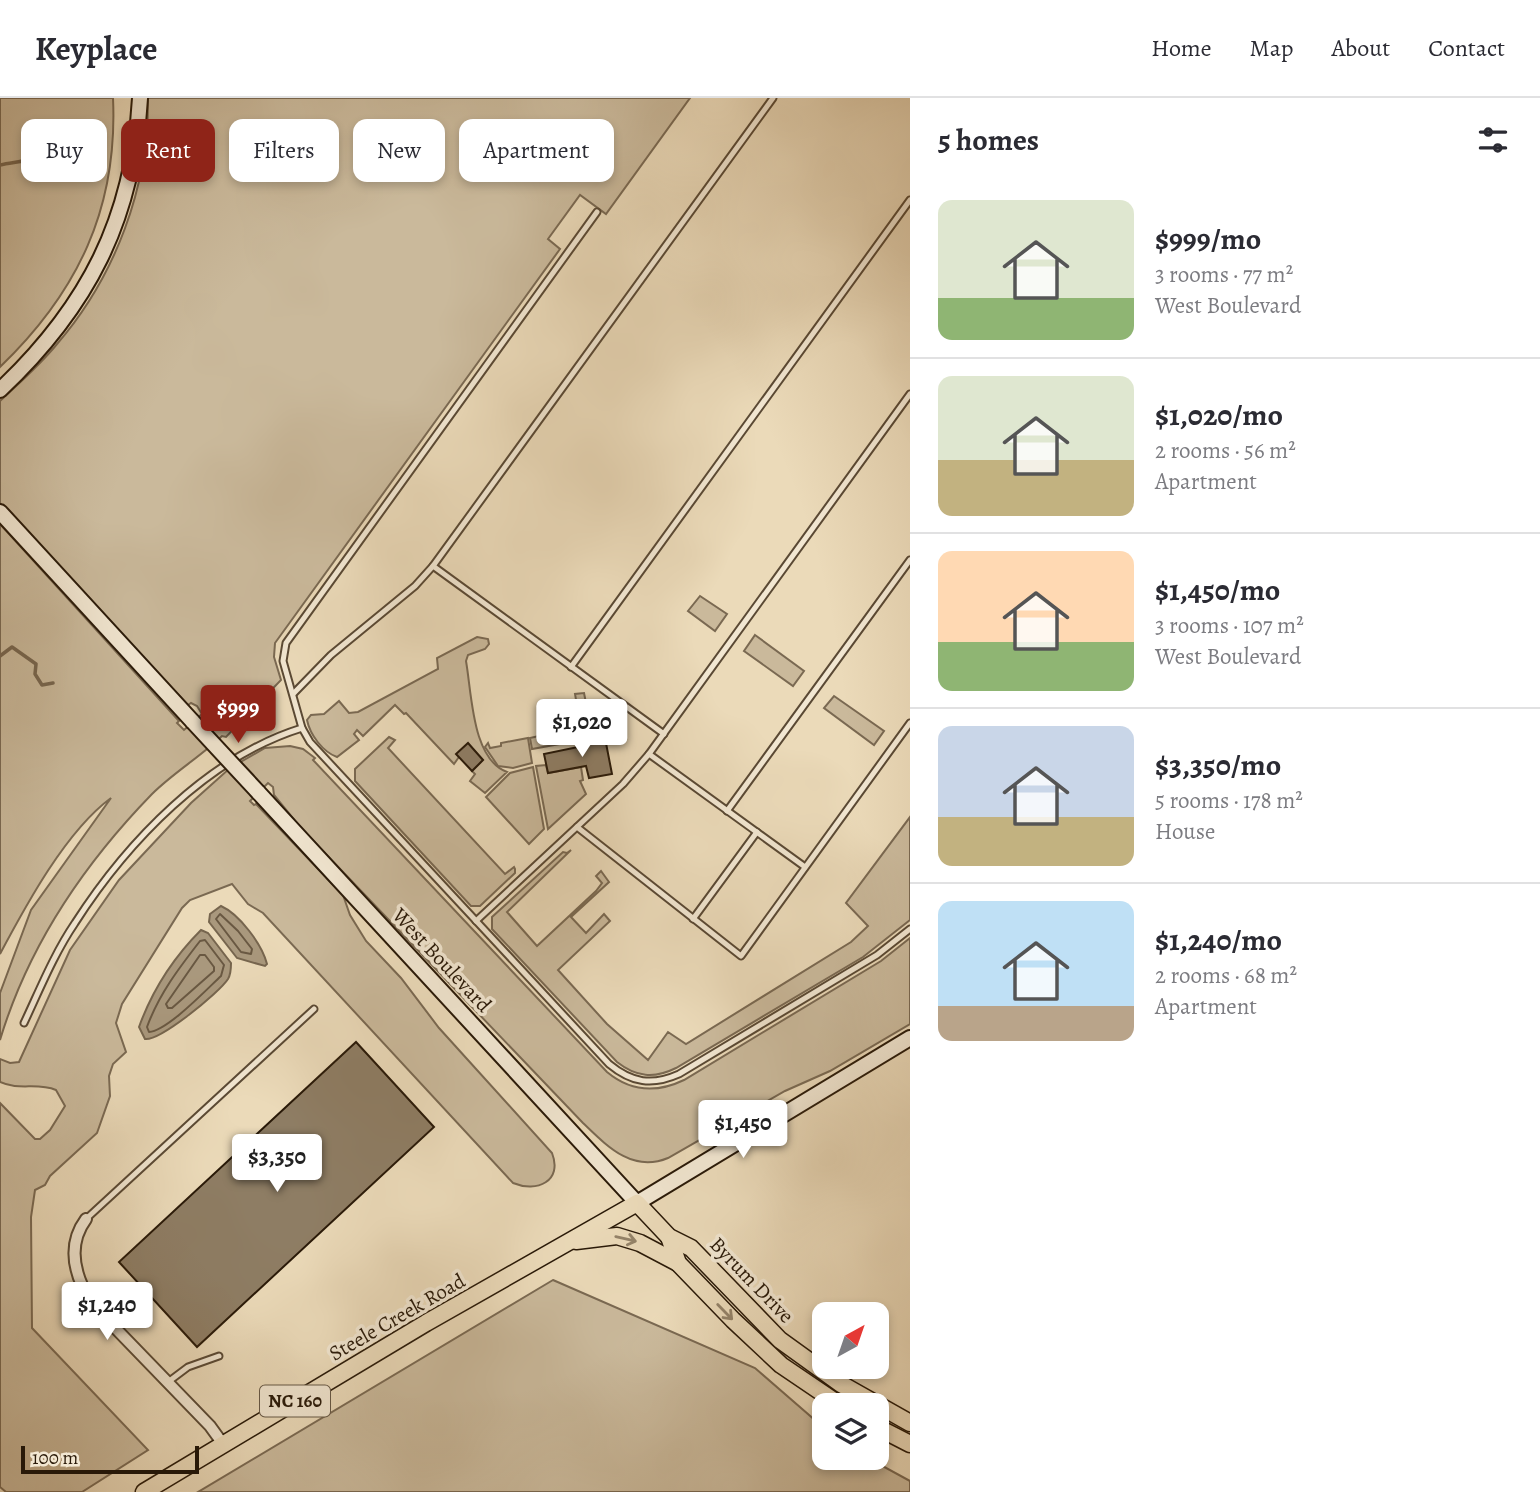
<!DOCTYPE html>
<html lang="en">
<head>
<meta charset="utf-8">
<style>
  body { margin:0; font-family:Alegreya,serif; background:#f2f2f3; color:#2b2b33; height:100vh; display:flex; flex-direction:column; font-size:26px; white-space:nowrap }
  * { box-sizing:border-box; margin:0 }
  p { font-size:23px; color:#7c7c81 }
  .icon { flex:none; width:38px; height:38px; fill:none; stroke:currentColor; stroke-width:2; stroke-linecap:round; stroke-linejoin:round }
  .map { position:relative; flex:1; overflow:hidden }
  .details { display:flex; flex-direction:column; background:#fff; width:630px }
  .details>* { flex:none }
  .guide { position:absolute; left:21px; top:21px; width:665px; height:63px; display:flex; gap:14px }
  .needle { width:46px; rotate:40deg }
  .controls { position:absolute; left:812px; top:1204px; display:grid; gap:14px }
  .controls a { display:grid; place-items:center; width:77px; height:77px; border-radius:14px; background:#fff; box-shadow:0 4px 10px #0003; font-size:35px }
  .scale { position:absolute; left:21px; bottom:18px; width:178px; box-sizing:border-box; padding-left:7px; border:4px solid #291908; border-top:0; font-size:19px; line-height:24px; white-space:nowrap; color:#291908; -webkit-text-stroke:5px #f2e7d2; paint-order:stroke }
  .price { position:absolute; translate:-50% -60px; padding:0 16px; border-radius:7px; background:#fff; color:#222; font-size:23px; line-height:46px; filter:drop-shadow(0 2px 4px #0008) }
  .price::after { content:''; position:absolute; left:50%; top:42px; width:21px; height:16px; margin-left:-10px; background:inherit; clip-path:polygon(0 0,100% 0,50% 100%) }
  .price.active { background:#8f2418; color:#fff }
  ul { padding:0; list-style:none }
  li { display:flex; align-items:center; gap:21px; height:175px; padding:0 28px }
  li+li { border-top:2px solid #e1e1e2 }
  li span { display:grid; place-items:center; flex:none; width:196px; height:140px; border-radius:14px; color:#555 }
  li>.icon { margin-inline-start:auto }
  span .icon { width:84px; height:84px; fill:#fffc; stroke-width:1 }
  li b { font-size:30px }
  h2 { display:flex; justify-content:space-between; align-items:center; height:84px; padding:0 28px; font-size:30px }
  .tag { padding:0 24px; border-radius:14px; background:#fff; box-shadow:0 4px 10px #0003; font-size:24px; line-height:63px }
  .tag.active { background:#8f2418; color:#fff }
  header { display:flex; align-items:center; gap:42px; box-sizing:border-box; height:98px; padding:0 35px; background:#fff; border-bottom:2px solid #e1e1e2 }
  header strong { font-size:33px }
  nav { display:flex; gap:38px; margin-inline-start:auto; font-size:24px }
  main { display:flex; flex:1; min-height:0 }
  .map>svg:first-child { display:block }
  .green { fill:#cab99b; stroke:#7a6952; stroke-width:2 }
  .water { fill:#a9987d; stroke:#76654e; stroke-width:2 }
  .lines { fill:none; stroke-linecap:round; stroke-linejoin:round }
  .shore { stroke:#695842; stroke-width:2 }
  .stream { stroke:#76654e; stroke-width:3.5 }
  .building { fill:#8e7d64; stroke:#291908; stroke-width:2 }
  .lane-casing { stroke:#5a4934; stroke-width:9 }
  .street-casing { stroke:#5a4934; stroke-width:14 }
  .secondary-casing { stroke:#291908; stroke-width:18 }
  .primary-casing { stroke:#291908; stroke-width:19 }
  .lane { stroke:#f2e7d2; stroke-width:5 }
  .street { stroke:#f2e7d2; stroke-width:10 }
  .secondary { stroke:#f2e7d2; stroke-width:14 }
  .primary { stroke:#ebdab9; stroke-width:16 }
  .secondary-bridge-casing { stroke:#291908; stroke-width:18; stroke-linecap:butt }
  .secondary-bridge { stroke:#f2e7d2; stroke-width:14 }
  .oneway { stroke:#948369 }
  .labels { text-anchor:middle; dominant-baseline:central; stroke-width:7; stroke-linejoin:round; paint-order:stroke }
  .shield { fill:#f2e7d2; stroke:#655745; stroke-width:2 }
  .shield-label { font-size:19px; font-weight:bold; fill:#291908 }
  .street-label { font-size:21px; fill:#291908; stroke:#f2e7d2 }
</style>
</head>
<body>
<header>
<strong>Keyplace</strong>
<nav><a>Home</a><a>Map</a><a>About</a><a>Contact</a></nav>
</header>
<main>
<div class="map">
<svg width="910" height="1394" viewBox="0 0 910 1394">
  <rect width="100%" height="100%" fill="#ebdab9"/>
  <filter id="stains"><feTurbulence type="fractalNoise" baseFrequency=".00286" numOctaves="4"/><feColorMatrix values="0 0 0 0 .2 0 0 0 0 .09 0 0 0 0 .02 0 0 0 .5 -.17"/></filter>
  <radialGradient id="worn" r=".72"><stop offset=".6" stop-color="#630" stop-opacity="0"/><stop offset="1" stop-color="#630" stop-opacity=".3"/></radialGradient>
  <!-- green -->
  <g class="green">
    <path d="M 0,0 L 113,0 C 118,110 78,194 0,269 Z"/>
    <path d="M 148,0 L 690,0 L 606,116 L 580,97 L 548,141 L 560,151 L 275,545 L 274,559 L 281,582 L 226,639 L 222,638 C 200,659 173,675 152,696 C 84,766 28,849 0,942 L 0,895 L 31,812 L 111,700 C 66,733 26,807 0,856 L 0,426 L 179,623 L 177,625 L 184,632 L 202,616 L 197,608 L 191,605 L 188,607 L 166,584 L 0,405 L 0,303 C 19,285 40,267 57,246 C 115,179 149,89 148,0 Z"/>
    <polygon points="700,498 727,516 715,533 688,513"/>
    <polygon points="755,537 804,573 793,588 744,553"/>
    <path d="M 477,539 L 488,541 L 489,546 L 485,551 L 468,557 L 466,563 C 472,597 472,661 507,674 L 485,695 L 470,683 L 475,676 L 472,673 L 483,662 L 468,646 L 454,666 L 406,615 L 404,616 L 395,607 L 363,638 L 357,632 L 354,636 L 359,642 L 337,659 C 323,654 310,637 307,622 L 311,617 L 324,616 L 339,603 L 349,615 L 358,614 L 438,571 L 437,560 Z"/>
    <polygon points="584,595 593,640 532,651 530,640 565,632 581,631 575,596"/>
    <polygon points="834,598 884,633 874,647 824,610"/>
    <polygon points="389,639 395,642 388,650 505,776 514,769 515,771 515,775 480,808 471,808 355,683 355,671"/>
    <polygon points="528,640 532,665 513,670 498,668 485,649 488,645 490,650 501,648 501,645"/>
    <path d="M 290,648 L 303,651 L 315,660 L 313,662 L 607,974 C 631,994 657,995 684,982 L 881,863 L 910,840 L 910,926 L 830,973 L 785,993 L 668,1060 C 632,1075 607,1048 583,1025 L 300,729 L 274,697 L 273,689 L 268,685 L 250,703 L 254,707 L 256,706 L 343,797 L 350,817 L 366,843 L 401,880 L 439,930 L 552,1055 C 563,1083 537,1095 513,1085 L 263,815 L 248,806 L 232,786 L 190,802 L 182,810 L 122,906 L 116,925 L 126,954 L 113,966 L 109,978 L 110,998 L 97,1035 L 50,1078 L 45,1087 L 35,1092 L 31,1119 L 32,1230 L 148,1352 L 82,1394 L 6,1394 L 0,1389 L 0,1005 L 35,1041 L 40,1041 L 50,1032 L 65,1008 L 56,992 C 37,984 19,993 0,984 L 0,961 L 10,965 L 19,964 L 70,852 L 119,782 L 191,705 L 230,670 L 265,650 Z"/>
    <polygon points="546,667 548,675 581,669 583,682 580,683 586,696 548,731 536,668"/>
    <polygon points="533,669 544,731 529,746 486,699 510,675"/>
    <path d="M 910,719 L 910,822 L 863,859 L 676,970 C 654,981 636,979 617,964 L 492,831 L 492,819 L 563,754 L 567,755 L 571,752 L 507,814 L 537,848 L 596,793 L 602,785 L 596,778 L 601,773 L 609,784 L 571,819 L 586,835 L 604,816 L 610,823 L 558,872 L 607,926 L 648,962 L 668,934 L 686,946 L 851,844 L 868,828 L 846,805 Z"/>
    <polygon points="553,1182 755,1270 824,1330 824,1360 868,1360 910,1383 910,1394 198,1394"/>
  </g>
  <!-- water -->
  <g class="water">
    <path d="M 221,808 C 239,816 262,846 267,866 L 265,868 L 237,860 L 209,824 L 210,816 Z"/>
    <path d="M 201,832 L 208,835 L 231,865 C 231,871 231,876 228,881 C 219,895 160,943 145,941 L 139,929 C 152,893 174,859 201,832 Z"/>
  </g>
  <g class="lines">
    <!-- shore -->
    <g class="shore">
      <polygon points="220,816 238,833 252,851 251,856 241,854 216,821"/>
      <path d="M 205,842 L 224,867 L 221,878 C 206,892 167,933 149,934 L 147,929 C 159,896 179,870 200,843 Z"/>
      <polygon points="200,857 205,857 214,869 214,873 172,910 168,910 166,906"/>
    </g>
    <!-- stream -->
    <g class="stream">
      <polyline points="157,53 190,53 210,47"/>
      <path d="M 0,67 C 9,65 19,64 28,62 C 51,58 65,34 88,32"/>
      <polyline points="0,558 12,549 36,566 35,576 42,587 53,585"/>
    </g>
  </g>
  <!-- building -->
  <g class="building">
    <polygon points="605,640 612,676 589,680 586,668 548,675 544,656 583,648 582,644"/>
    <polygon points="468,645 483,662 472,673 456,656"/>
    <polygon points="356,944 434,1029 197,1249 119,1164"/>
  </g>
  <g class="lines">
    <defs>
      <g id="lane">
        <path d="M 597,114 L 286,545 L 283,563 L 302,630 L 310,644 L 609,966 C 632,985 652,988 679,976 L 877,857 L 910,831"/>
        <polyline points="571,569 910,102"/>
        <polyline points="294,595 331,557 415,488 433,468"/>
        <polyline points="664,636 433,468 773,0"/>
        <polyline points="727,713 910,462"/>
        <polyline points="577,729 741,858 910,625"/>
        <polyline points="805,769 649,656 910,296"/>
        <polyline points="693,821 757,734"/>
        <polyline points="476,823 623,686 649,656"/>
        <path d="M 24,925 C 40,891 54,856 75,825 C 127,744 208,659 302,630"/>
        <polyline points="86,1121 314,911"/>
        <polyline points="168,1284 188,1269 219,1258"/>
      </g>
      <path id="street" d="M 86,1121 C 66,1148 75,1179 92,1206 L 210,1328 L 223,1346"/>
      <g id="secondary">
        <path d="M 0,292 C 88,209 133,121 140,0"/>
        <polyline points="0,414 193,624"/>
        <polyline points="258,694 637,1105 910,940"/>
      </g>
      <g id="primary">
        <polyline points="669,1139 678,1165 733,1222 781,1267 840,1307"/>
        <polyline points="576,1143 617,1138 640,1145 678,1165"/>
        <polyline points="877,1329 910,1346"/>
        <polyline points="144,1394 426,1225 637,1105 669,1139 691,1150 780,1242 841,1286 910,1325"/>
      </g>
    </defs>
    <!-- lane casing -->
    <use href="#lane" class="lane-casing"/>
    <!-- street casing -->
    <use href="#street" class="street-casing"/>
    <!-- secondary casing -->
    <use href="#secondary" class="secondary-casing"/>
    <!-- primary casing -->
    <use href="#primary" class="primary-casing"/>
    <!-- lane -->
    <use href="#lane" class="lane"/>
    <!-- street -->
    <use href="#street" class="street"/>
    <!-- secondary -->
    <use href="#secondary" class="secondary"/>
    <!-- primary -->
    <use href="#primary" class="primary"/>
    <defs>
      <polyline id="secondary-bridge" points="193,624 258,694"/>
    </defs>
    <!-- secondary-bridge casing -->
    <use href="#secondary-bridge" class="secondary-bridge-casing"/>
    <!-- secondary-bridge -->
    <use href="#secondary-bridge" class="secondary-bridge"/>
  </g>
  <!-- one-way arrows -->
  <defs><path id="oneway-shaft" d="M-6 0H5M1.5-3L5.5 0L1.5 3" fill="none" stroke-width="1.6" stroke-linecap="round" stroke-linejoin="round" transform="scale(1.75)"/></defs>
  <g class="oneway">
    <use href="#oneway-shaft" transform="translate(626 1141) rotate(13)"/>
    <use href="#oneway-shaft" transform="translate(725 1214) rotate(46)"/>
  </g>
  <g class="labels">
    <!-- shield labels -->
    <rect class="shield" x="260" y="1287.5" width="70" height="31" rx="5"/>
    <g class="shield-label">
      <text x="295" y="1303">NC 160</text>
    </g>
    <!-- street labels -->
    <g class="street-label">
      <text transform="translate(442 862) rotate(47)">West Boulevard</text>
      <text transform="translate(752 1182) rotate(46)">Byrum Drive</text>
      <text transform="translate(397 1219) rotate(-30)">Steele Creek Road</text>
    </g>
  </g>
  <rect width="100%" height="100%" filter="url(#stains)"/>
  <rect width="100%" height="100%" fill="url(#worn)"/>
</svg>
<div class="controls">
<a><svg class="needle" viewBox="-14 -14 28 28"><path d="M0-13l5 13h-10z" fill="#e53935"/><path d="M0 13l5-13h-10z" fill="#7c7c81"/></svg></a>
<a><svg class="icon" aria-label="layers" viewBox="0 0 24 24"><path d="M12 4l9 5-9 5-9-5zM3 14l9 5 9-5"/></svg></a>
</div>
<div class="scale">100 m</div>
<b class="price active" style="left:238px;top:647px">$999</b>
<b class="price" style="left:582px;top:661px">$1,020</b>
<b class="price" style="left:743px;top:1062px">$1,450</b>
<b class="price" style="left:277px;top:1096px">$3,350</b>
<b class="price" style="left:107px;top:1244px">$1,240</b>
<div class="guide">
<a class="tag">Buy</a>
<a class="tag active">Rent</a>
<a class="tag">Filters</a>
<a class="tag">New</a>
<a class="tag">Apartment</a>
</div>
</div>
<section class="details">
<h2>5 homes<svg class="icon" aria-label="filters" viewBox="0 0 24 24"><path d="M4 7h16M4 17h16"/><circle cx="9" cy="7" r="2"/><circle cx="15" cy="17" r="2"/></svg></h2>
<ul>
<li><span style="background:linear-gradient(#dfe7d0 70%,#8fb573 0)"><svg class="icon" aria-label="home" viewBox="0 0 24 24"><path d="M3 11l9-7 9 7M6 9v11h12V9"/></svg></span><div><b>$999/mo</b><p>3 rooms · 77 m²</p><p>West Boulevard</p></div></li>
<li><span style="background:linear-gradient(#dfe7d0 60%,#c2b280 0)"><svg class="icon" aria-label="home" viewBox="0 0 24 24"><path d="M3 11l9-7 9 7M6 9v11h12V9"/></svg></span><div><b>$1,020/mo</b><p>2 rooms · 56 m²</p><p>Apartment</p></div></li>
<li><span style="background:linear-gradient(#ffd9b3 65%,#8fb573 0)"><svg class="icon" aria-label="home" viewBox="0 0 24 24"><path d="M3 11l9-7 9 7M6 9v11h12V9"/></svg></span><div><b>$1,450/mo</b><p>3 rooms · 107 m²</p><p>West Boulevard</p></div></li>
<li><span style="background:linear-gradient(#c9d6e8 65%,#c2b280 0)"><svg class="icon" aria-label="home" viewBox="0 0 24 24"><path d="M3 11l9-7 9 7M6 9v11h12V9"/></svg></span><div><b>$3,350/mo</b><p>5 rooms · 178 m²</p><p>House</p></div></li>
<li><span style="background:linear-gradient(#bfe0f5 75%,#b9a48a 0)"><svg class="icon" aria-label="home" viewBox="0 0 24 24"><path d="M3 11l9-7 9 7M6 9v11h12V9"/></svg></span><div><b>$1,240/mo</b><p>2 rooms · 68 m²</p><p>Apartment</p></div></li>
</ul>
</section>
</main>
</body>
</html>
